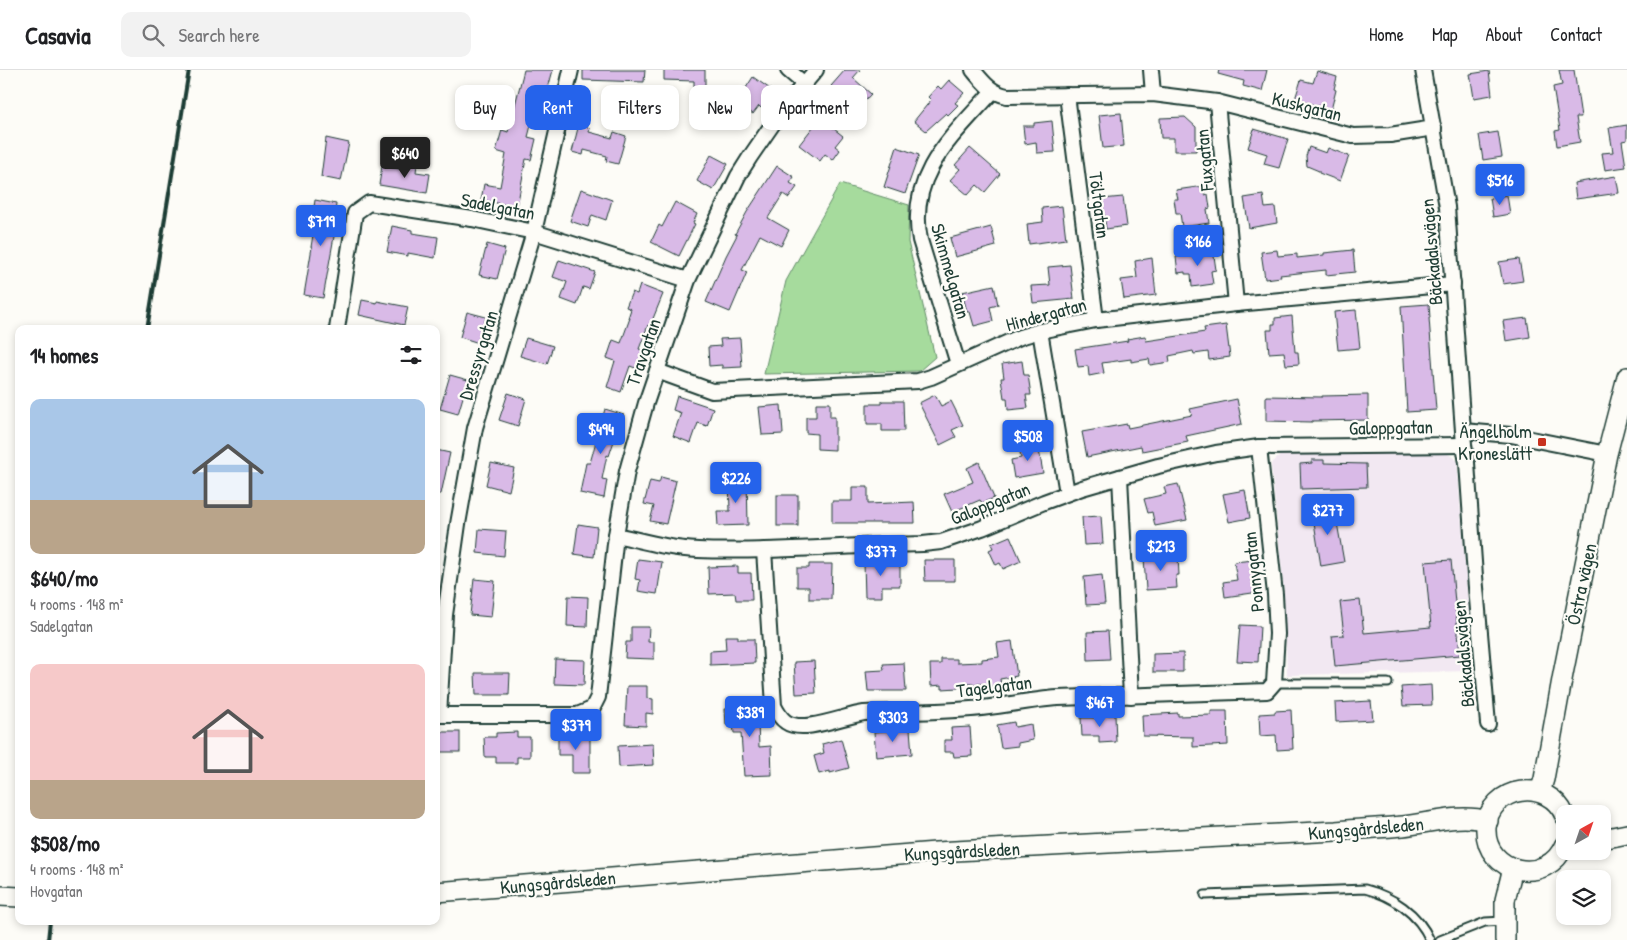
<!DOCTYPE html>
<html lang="en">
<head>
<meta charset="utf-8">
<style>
  body { margin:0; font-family:"Patrick Hand",sans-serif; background:#f2f2f2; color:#202124; height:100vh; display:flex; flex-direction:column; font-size:19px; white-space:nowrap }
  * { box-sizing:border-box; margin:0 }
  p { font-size:16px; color:#757577 }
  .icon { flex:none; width:28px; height:28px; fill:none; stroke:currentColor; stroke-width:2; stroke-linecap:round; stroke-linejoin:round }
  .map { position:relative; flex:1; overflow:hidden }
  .drawer { position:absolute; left:15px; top:255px; width:425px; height:600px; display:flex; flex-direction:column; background:#fff; border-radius:10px; box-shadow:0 2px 8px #0003 }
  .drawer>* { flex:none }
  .guide { position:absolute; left:455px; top:15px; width:475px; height:45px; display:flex; gap:10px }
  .needle { width:32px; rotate:40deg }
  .buttons { position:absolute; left:1556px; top:735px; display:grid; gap:10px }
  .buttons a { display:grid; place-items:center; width:55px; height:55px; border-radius:10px; background:#fff; box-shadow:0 2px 8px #0003; font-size:25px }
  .price { position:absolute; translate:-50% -42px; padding:0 11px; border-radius:5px; background:#2563eb; color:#fff; font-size:16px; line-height:32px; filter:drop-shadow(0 1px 2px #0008) }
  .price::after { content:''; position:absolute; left:50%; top:30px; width:15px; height:11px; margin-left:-8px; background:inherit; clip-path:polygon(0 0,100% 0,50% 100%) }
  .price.active { background:#222; color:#fff }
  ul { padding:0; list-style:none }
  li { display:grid; align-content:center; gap:10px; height:265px; padding:0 15px }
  li span { display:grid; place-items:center; height:155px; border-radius:10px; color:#555 }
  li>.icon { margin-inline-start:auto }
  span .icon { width:90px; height:90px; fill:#fffc; stroke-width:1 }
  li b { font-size:21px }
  h2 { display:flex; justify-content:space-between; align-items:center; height:60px; padding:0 15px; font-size:21px }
  .chip { padding:0 18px; border-radius:10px; background:#fff; box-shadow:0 2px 8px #0003; font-size:18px; line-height:45px }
  .chip.active { background:#2563eb; color:#fff }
  header { display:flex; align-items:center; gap:30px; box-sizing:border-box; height:70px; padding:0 25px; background:#fff; border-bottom:1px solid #e0e0e0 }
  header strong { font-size:24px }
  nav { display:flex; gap:28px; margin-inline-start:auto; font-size:18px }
  .search { width:350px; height:45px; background:#f2f2f2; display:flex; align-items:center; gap:12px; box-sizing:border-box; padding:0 18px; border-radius:10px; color:#757577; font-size:19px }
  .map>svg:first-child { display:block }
  .built { fill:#f2e8f2 }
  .green { fill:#a6db9d; stroke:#628c68 }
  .building { fill:#d9bae7; stroke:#1f3d34 }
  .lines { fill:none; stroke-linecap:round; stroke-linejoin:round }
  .lane-casing { stroke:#1f3d34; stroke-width:11 }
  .street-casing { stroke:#1f3d34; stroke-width:18 }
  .secondary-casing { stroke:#1f3d34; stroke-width:22 }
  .lane { stroke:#fdfcf7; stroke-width:7 }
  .street { stroke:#fdfcf7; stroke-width:14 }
  .secondary { stroke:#fdfcf7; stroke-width:19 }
  .rail { stroke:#1f3d34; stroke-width:4 }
  .poi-dot { fill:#c8321e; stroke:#fdfcf7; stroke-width:2 }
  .labels { text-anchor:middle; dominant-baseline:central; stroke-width:4.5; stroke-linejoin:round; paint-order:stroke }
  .street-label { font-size:19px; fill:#1f3d34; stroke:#fdfcf7 }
  .poi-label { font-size:19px; fill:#1f3d34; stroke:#fdfcf7; text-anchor:end }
</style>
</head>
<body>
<header>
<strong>Casavia</strong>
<div class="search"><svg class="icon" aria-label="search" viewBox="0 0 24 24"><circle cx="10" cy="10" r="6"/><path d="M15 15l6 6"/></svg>Search here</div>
<nav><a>Home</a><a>Map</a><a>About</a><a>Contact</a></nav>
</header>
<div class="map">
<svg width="1627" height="870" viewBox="0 0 1627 870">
  <rect width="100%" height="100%" fill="#fdfcf7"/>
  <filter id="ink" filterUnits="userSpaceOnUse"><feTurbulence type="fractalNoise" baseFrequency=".02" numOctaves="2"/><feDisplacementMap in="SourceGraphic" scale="10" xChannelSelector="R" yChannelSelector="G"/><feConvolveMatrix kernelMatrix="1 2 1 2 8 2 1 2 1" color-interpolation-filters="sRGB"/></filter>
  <g filter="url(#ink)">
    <!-- built -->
    <polygon class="built" points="1284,382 1445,382 1457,390 1473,601 1287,605 1284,521 1271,394"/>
    <!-- green -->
    <polygon class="green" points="840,114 909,135 908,172 935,287 919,301 764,304 786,211"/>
    <!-- building -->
    <g class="building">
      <polygon points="524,0 553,0 547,22 542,21 539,33 537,32 528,67 536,69 531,90 526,89 517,137 481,130 484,114 500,117 506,84 496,81 502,60 508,62"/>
      <polygon points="583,0 645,0 644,12 583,10"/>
      <polygon points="664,0 705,0 705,21 694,20 694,11 664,10"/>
      <polygon points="845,0 860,0 853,8 871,24 856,40 831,16"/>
      <polygon points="1219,0 1267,0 1262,21 1243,16 1244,11 1218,4"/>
      <polygon points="1559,0 1574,0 1581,47 1576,47 1580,72 1557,76 1555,61 1560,60 1553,17 1562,15"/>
      <polygon points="1317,1 1337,7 1334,19 1336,20 1331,40 1295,29 1301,10 1313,13"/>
      <polygon points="1489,1 1492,25 1474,28 1470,4"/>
      <polygon points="753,7 773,21 761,38 759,36 753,44 738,34 743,25 742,24"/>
      <polygon points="949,10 964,23 955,33 958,35 948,45 946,43 926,61 914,51 931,30 928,27 938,16 941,19"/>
      <polygon points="1121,43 1124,76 1103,78 1099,45"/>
      <polygon points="1185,47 1196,57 1196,81 1174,81 1174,68 1161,68 1160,48"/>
      <polygon points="820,48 843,66 835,76 840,80 833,90 825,84 820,91 799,75"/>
      <polygon points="1052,51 1055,82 1037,83 1036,72 1025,74 1023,56 1034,56 1034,53"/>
      <polygon points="579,54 590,58 589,62 612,68 614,62 626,66 618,94 606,91 607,86 584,80 583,85 572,82"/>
      <polygon points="1627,55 1627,70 1622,71 1626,97 1605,100 1602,83 1613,82 1609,58"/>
      <polygon points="1254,59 1288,69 1279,98 1264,94 1267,84 1248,78"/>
      <polygon points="1498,62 1502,87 1483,90 1479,65"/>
      <polygon points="326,68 349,73 341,111 321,107"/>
      <polygon points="897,77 919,85 905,124 884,117"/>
      <polygon points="1309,77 1326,83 1328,78 1349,86 1340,111 1319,103 1319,101 1307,96 1306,86"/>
      <polygon points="970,78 1000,104 985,122 977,115 968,125 950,110 960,99 955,95"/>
      <polygon points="711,85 728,94 713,120 697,111"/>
      <polygon points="406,93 417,95 416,102 430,104 427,123 379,115 382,96 405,100"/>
      <polygon points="777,96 794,107 790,113 797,117 789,128 783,124 768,148 789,160 781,176 760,165 742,200 747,202 730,242 706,232 726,186 737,165 735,164 747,142"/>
      <polygon points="1616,106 1619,123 1576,129 1574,113"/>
      <polygon points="1204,116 1205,125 1208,124 1210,138 1207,139 1209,153 1182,157 1180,143 1176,143 1174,129 1178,129 1176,120"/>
      <polygon points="581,119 612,130 606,150 592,145 588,157 570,151"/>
      <polygon points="1263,125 1265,138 1275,137 1277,153 1249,158 1244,128"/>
      <polygon points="1507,125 1510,144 1493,147 1490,128"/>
      <polygon points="1123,127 1127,156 1106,159 1102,129"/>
      <polygon points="315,130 336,134 335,143 338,144 323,228 304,225 312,177 311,177 313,165 310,165"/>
      <polygon points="675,132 697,144 693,153 695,154 679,186 651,172 659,155 662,157"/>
      <polygon points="1062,136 1066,169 1029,174 1027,154 1043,152 1042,138"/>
      <polygon points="392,156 412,160 412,163 438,167 435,188 408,183 408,186 387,182"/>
      <polygon points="991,157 996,176 955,187 950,168"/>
      <polygon points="487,174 505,179 497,209 479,205"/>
      <polygon points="1213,179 1216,200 1211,201 1213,214 1192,217 1191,204 1185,204 1185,202 1178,203 1176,187 1183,186 1182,184"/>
      <polygon points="1277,180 1278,186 1297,184 1297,188 1324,185 1324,183 1353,180 1355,202 1326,205 1326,200 1280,205 1281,207 1265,209 1261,182"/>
      <polygon points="1152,188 1156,225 1124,229 1121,210 1137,208 1135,191"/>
      <polygon points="1519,189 1523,211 1503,214 1499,192"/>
      <polygon points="559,190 595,202 589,219 583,217 577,235 561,229 567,212 553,207"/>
      <polygon points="1070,195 1074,229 1033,233 1031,216 1050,215 1048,197"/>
      <polygon points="640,215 663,224 650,256 648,255 639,279 644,281 638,299 630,296 621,322 607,317 615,291 607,288 613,270 621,273 630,248 628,248 631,239 626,237 632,222 637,224"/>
      <polygon points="994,215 998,235 990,237 993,251 974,256 970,242 967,242 962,222"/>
      <polygon points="362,230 377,233 377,231 408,237 404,255 359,245"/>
      <polygon points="1429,234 1430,248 1429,248 1436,340 1407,342 1401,236"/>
      <polygon points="1356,240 1360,278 1338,280 1334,242"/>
      <polygon points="467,242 486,247 479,273 460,267"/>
      <polygon points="1292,246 1295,282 1298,282 1299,294 1286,295 1284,282 1269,283 1267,260 1272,260 1272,254 1275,254 1275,248"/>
      <polygon points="1527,248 1530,267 1506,271 1503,251"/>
      <polygon points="1226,255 1230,287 1209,290 1208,282 1194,284 1193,281 1169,286 1170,292 1150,295 1149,289 1131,292 1131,289 1102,293 1104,303 1089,306 1088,296 1078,297 1075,279 1128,271 1127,269 1145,266 1146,271 1205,262 1204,258"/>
      <polygon points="526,268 553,276 547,294 520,286"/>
      <polygon points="740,268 742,297 722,298 722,295 709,296 708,277 721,276 720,269"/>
      <polygon points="1022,291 1024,305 1028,305 1031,325 1026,325 1028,338 1008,340 1007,328 1004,328 1001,308 1004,308 1002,294"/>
      <polygon points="450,305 468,310 458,344 440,339"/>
      <polygon points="508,323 526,329 518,356 499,350"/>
      <polygon points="935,325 941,336 951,331 963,355 952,360 956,367 940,375 919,333"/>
      <polygon points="1368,325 1368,350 1312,351 1312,352 1266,351 1266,326 1322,327 1322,326"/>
      <polygon points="677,326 713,338 707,356 698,353 691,373 673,366 681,343 673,340"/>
      <polygon points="1237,329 1242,354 1186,366 1188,372 1142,381 1141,376 1087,387 1082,362 1127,354 1128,358 1192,345 1190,339"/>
      <polygon points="882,331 903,331 904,361 882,361 882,354 867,354 867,334 882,334"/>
      <polygon points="816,333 830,333 830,347 835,347 835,380 817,379 817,364 806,363 806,347 816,347"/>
      <polygon points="781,335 783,364 762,365 759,337"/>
      <polygon points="605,339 624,345 616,372 614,371 609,386 607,385 602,409 607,410 604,428 580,423 586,393 590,393"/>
      <polygon points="1038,374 1043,403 1014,408 1011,390 1021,388 1019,377"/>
      <polygon points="436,380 450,383 441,424 436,424"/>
      <polygon points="1312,390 1324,390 1324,393 1366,394 1367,417 1301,419 1300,394 1312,393"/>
      <polygon points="979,392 994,428 982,433 980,430 952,442 944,424 973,412 967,398"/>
      <polygon points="491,393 514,398 509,421 486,415"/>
      <polygon points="661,407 676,411 666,454 650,451 654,436 644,434 650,411 659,413"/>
      <polygon points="747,407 748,455 718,456 717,441 730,441 729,408"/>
      <polygon points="1178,414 1187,450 1155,456 1152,442 1148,443 1144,429 1166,424 1164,417"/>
      <polygon points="852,417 868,417 868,434 914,432 915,453 832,453 832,431 852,431"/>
      <polygon points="1245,420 1250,448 1229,452 1223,424"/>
      <rect x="777" y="425" width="21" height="31"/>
      <polygon points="1334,436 1344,492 1321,496 1312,440"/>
      <polygon points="1101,446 1103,474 1084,475 1082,447"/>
      <polygon points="578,454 597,457 594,487 574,484"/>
      <polygon points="479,459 506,461 504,486 477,483"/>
      <polygon points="1010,466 1021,491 1003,499 1000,493 996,495 989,480 993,478 991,474"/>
      <polygon points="1178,486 1179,505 1176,505 1177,518 1146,520 1144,487"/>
      <polygon points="638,489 662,492 657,524 638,521 640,510 635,509"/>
      <polygon points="924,490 955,490 955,511 925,511"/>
      <polygon points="1254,490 1259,522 1225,527 1223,512 1237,510 1234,492"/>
      <polygon points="1451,490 1460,585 1335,596 1332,566 1344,565 1340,532 1360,530 1364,563 1431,557 1425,492"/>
      <polygon points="900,492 900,516 882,516 882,527 865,527 864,493"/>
      <polygon points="809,494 832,494 831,529 809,529 809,517 797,517 797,498 809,498"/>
      <polygon points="738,496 738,503 751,503 752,530 736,530 735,523 709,524 708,497"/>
      <polygon points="1102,505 1105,534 1086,535 1084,507"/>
      <polygon points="474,509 495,511 491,547 470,545"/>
      <polygon points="568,526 588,527 587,557 567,556"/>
      <polygon points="1240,555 1260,556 1258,592 1237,591"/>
      <polygon points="631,557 649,557 648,572 654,572 654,589 625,588 626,572 631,572"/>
      <polygon points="1108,561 1110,589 1088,590 1087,562"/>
      <polygon points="725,566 738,566 738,569 754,569 755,593 710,595 710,581 726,580"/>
      <polygon points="1012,571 1017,606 1000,609 1001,615 986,617 985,614 958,614 958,618 942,619 942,615 931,616 930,594 941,594 941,589 957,589 957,593 982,592 982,589 999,587 997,573"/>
      <polygon points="1183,583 1183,602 1153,602 1153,584"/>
      <polygon points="555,589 585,590 584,615 554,614"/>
      <polygon points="814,591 816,623 796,624 794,592"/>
      <polygon points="904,593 906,621 868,621 866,601 884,600 883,594"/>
      <polygon points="475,603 510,603 509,625 476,625"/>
      <polygon points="1431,615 1432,635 1403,636 1401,617"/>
      <polygon points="627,616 647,616 647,628 653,629 653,644 646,643 646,656 625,655"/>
      <polygon points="757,629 759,677 771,676 772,705 744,706 741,663 734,663 733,654 726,655 725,639 732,639 732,631"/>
      <polygon points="1371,631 1373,650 1336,652 1335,633"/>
      <polygon points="1291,640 1293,679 1277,680 1276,665 1260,666 1259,644 1275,643 1275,641"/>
      <polygon points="1211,641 1227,641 1228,675 1193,677 1193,667 1143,666 1142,645 1178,643 1178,646 1211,645"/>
      <polygon points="1098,645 1115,645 1116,672 1099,673 1099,666 1082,666 1081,648 1098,648"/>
      <polygon points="1014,652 1015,657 1031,654 1033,670 1018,673 1018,676 1001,678 997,655"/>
      <polygon points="970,657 972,686 954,687 953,682 944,682 944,670 952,670 951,658"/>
      <polygon points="910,659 912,684 876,687 874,662"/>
      <rect x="436" y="662" width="24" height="20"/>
      <polygon points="517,662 517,667 530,667 530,687 517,687 517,693 496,693 496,687 485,687 484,667 496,667 496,663"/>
      <polygon points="558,665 590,665 590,703 572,703 572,685 558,685"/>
      <polygon points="841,669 849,698 830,703 830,701 819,704 814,686 824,683 822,674"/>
      <polygon points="653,674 654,695 619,697 618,676"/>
    </g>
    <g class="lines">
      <defs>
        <g id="lane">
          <polyline points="1274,613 1388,613"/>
          <path d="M 1205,825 L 1365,819 C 1392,826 1418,843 1430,870"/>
          <polyline points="1440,870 1485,852 1504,851"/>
        </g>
        <g id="street">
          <polyline points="788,0 803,13"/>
          <path d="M 973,0 C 983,12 991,23 1007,26 L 1153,24 L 1217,32 L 1353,66 L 1390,65 L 1434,58"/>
          <polyline points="1151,0 1153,24"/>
          <polyline points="1423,0 1447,137 1464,375 1467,393 1475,506 1488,654"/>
          <polyline points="1067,25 1096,250"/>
          <polyline points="1217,32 1236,234"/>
          <polyline points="337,259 355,143 369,133 472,149 534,162 688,210"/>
          <polyline points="1040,261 1067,423"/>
          <path d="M 958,294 L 920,170 C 907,104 953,66 993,21"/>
          <polyline points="657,301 712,321 918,311 931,307 1020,267 1040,261 1096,250 1236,234 1453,214"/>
          <polyline points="1463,361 1511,365 1607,384"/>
          <polyline points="1120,407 1131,626"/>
          <path d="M 616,465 C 643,471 670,479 698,480 C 773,483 848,475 923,474 L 941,472 L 982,458 L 1044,432 L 1082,418 L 1158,396 L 1216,383 L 1259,377 L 1464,375"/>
          <path d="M 764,480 L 774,636 C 777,642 780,648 786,652 C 803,664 843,646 864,643 C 899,642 935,642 971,639 C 1000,637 1028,630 1058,628 L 1267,621 L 1274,613 L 1277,564 L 1275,524 L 1259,377"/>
          <polyline points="436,645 577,645 592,639 598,627 616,465 627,401 646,333 688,210 738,106 750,87 783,39 816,0"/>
          <polyline points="439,645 445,545 458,454 475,358 534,162 571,0"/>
        </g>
        <g id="secondary">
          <polyline points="1540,722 1544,709 1563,604 1607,384 1627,307"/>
          <path d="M 1565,746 C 1549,707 1489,715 1486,758 C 1484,804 1548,817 1565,774"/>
          <polyline points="1602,769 1627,764"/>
          <path d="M 436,822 L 936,782 L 1336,761 C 1359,759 1381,758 1403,756 C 1431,753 1460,743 1488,751"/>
          <polyline points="0,826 19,827"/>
          <polyline points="1505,870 1505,830 1513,798"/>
        </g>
      </defs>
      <!-- lane casing -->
      <use href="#lane" class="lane-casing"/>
      <!-- street casing -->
      <use href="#street" class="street-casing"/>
      <!-- secondary casing -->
      <use href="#secondary" class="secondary-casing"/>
      <!-- lane -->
      <use href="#lane" class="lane"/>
      <!-- street -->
      <use href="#street" class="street"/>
      <!-- secondary -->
      <use href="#secondary" class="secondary"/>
      <!-- rail -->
      <g class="rail">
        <polyline points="147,259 189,0"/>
        <polyline points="48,870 50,851"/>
      </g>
    </g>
  </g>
  <!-- markers -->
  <rect class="poi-dot" x="1537" y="367" width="10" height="10" rx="2.5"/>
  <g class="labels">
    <!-- street labels -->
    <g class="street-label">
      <text transform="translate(1307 36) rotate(14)">Kuskgatan</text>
      <text transform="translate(1204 90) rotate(-95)">Fuxgatan</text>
      <text transform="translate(1100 135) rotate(83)">Töltgatan</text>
      <text transform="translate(498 136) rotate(11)">Sadelgatan</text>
      <text transform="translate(1431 182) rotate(-95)">Bäckadalsvägen</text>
      <text transform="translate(951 201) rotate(74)">Skimmelgatan</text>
      <text transform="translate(1046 244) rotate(-15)">Hindergatan</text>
      <text transform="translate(643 282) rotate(-71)">Travgatan</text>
      <text transform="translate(478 285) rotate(-73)">Dressyrgatan</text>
      <text transform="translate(1391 357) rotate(-1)">Galoppgatan</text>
      <text transform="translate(990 433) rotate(-22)">Galoppgatan</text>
      <text transform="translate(1253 502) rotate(-96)">Ponnygatan</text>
      <text transform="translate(1581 514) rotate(-78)">Östra vägen</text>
      <text transform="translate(1463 584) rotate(-95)">Bäckadalsvägen</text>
      <text transform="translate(994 616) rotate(-7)">Tagelgatan</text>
      <text transform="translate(1366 758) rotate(-5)">Kungsgårdsleden</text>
      <text transform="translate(962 781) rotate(-3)">Kungsgårdsleden</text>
      <text transform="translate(558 812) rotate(-5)">Kungsgårdsleden</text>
    </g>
    <!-- poi labels -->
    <g class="poi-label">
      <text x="1532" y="361">Ängelholm<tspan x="1532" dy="22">Kroneslätt</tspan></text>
    </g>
  </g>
</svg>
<div class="buttons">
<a><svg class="needle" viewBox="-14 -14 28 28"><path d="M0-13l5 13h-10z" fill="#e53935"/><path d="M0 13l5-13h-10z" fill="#757577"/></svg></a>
<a><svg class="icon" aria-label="layers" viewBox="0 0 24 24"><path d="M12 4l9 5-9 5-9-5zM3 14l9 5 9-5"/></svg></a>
</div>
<b class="price active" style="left:405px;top:109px">$640</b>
<b class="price" style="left:1500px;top:136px">$516</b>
<b class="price" style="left:321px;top:177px">$719</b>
<b class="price" style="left:1198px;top:197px">$166</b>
<b class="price" style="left:601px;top:385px">$494</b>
<b class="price" style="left:1028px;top:392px">$508</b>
<b class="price" style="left:736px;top:434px">$226</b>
<b class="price" style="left:1328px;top:466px">$277</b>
<b class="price" style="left:1161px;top:502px">$213</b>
<b class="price" style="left:881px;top:507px">$377</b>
<b class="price" style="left:1100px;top:658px">$467</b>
<b class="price" style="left:750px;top:668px">$389</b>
<b class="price" style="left:893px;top:673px">$303</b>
<b class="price" style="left:576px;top:681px">$379</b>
<div class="guide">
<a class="chip">Buy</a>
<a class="chip active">Rent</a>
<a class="chip">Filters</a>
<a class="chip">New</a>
<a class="chip">Apartment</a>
</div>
<section class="drawer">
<h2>14 homes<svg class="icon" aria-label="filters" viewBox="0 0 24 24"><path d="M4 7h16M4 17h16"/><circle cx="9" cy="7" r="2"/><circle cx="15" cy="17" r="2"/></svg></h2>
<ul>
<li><span style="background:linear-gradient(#a9c7e8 65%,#b9a48a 0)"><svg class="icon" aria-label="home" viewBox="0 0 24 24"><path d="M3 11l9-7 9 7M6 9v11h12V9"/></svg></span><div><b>$640/mo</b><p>4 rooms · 148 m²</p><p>Sadelgatan</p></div></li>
<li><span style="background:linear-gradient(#f6c9c9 75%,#b9a48a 0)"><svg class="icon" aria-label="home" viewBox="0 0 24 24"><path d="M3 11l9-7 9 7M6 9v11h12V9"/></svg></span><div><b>$508/mo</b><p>4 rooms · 148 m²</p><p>Hovgatan</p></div></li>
</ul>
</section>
</div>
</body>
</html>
